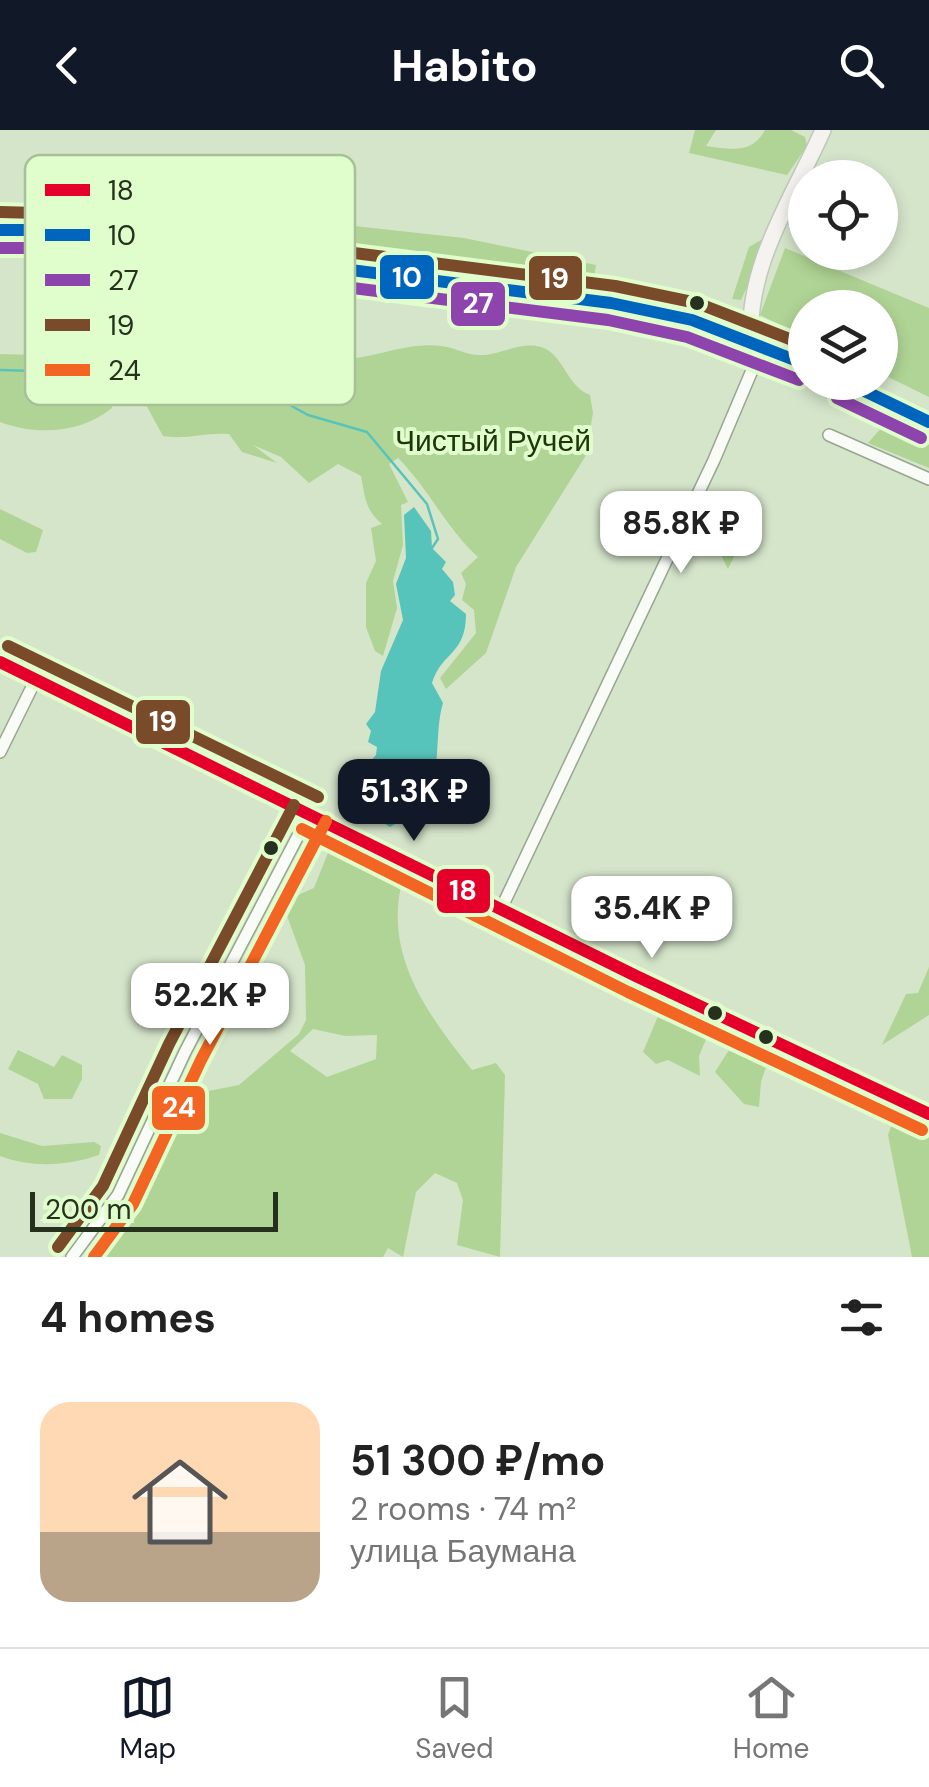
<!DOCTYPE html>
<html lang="en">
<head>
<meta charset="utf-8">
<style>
  body { margin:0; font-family:"DM Sans",sans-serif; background:#f2f2f2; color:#222; height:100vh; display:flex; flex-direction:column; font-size:38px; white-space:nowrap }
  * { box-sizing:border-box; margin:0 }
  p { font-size:32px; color:#767676 }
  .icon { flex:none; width:55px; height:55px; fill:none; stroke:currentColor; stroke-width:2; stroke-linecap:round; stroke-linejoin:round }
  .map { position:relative; height:1127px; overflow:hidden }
  .side { display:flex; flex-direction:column; background:#fff; flex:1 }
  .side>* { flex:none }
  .buttons { position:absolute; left:788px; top:30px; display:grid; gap:20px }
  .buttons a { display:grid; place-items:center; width:110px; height:110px; border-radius:50%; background:#fff; box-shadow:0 5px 15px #0003; font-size:50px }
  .scale { position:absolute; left:30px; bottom:25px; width:248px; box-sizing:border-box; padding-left:10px; border:5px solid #25301d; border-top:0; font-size:28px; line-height:35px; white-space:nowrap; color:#25301d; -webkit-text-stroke:8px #e0fdcc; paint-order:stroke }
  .price { position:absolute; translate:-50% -85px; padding:0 22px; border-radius:20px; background:#fff; color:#222; font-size:32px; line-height:65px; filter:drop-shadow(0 2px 5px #0008) }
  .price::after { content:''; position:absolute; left:50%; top:60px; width:30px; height:22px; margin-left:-15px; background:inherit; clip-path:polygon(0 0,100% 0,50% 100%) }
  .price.on { background:#111827; color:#fff }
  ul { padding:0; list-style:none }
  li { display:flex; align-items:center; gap:30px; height:250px; padding:0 40px }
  li span { display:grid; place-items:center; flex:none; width:280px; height:200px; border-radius:30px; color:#555 }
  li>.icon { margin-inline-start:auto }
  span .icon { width:120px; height:120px; fill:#fffc; stroke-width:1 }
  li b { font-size:42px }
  h2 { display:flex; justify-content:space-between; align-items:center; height:120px; padding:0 40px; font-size:42px }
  header { display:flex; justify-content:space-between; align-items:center; height:130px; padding:0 40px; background:#111827; color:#fff; font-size:45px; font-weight:700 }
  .dock { display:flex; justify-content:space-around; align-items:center; height:140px; border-top:2px solid #e0e0e0; background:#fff; font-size:28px; color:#767676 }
  .dock a { display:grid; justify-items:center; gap:5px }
  .dock .on { color:#111827 }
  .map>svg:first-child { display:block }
  .green { fill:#b0d495; fill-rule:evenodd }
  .water { fill:#57c4bb }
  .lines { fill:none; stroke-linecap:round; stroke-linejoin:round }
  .stream { stroke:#57c4bb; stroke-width:2.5 }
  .minor-casing { stroke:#99a591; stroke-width:14 }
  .major-casing { stroke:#c0c8bb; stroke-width:18 }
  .minor { stroke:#f9fbf7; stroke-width:11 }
  .major { stroke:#f4f3ef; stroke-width:15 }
  .bus-1-casing { stroke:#e0fdcc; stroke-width:20 }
  .bus-2-casing { stroke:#e0fdcc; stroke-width:20 }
  .bus-3-casing { stroke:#e0fdcc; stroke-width:20 }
  .bus-4-casing { stroke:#e0fdcc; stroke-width:20 }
  .bus-5-casing { stroke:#e0fdcc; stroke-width:20 }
  .bus-1 { stroke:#e4002b; stroke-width:12 }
  .bus-2 { stroke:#0065bd; stroke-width:12 }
  .bus-3 { stroke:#8e44ad; stroke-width:12 }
  .bus-4 { stroke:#7a4b2a; stroke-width:12 }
  .bus-5 { stroke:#f26522; stroke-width:12 }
  .bus-dot { fill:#25301d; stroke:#e0fdcc; stroke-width:4 }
  .labels { text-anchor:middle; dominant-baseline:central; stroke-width:8; stroke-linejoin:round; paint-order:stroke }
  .park-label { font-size:30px; fill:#20350c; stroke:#e0fdcc }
  .key { fill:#e0fdcc; stroke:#a8c098; stroke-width:2.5 }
  .key-label { font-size:28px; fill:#25301d }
  .line-badge { stroke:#e0fdcc; stroke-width:4 }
  .badge-label { font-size:28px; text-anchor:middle; font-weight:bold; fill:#fff }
</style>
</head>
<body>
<header><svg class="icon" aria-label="back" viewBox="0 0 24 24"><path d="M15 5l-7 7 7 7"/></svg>Habito<svg class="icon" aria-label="search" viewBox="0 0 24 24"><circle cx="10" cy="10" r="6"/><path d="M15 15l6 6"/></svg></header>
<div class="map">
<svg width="929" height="1127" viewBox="0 0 929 1127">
  <rect width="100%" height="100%" fill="#d5e5ca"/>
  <!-- green -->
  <g class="green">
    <path d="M 695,0 L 716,0 L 706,16 C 730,19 752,25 765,0 L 791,0 L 805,7 L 807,16 L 787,45 L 689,23 Z"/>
    <polygon points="162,75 464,108 596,135 594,148 508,142 480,134 224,109 181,95 135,91 134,85"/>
    <polygon points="761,110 764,119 741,170 732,169 749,117"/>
    <polygon points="785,118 929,178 929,267 880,243 880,178 805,178 805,207 760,185"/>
    <path d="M 202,180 L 291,190 L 356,228 C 385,224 411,212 441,216 C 454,217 466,225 479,225 C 501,226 518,211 541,217 C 564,224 566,256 590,265 L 593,283 L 585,327 L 516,437 L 486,523 L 446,559 L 440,548 L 476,503 L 474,480 L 462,470 L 466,454 L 461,443 L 478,427 C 446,398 429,359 398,328 L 389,334 L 408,372 L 401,375 L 403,415 L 393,451 L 397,478 L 383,526 L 375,521 L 366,497 L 366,453 L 376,431 L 371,398 L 382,394 C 365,380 365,367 361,346 L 338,334 L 309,353 L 281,327 L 253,315 L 277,333 L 242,322 L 229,304 C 205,302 187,310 163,306 L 139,262 L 151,255 L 147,246 L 126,233 L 117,190 L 132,182 Z"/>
    <path d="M 85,181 L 105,239 L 112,278 C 81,303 38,306 0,292 L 0,224 L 71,226 L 82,214 Z"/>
    <polygon points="883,296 929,314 929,338 868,313"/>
    <polygon points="0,379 43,400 36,422 27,423 0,409"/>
    <polygon points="721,383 748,398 728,439 711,405"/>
    <path d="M 331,715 L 403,748 C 382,823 427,884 472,940 L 496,933 L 505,945 L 500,1127 L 457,1115 L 463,1070 L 457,1053 L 435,1043 L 416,1062 L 403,1127 L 388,1118 L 383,1127 L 85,1127 L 107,1100 L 178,967 L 239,955 L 299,904 L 306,890 L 305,835 L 282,772 L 314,758 ZM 313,899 L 345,906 L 377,905 L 376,929 L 327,947 L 290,921 Z"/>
    <polygon points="929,837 929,885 882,915 906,864 918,863"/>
    <polygon points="670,876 712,895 699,926 700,946 668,930 656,934 643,922 661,879"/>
    <polygon points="734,904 771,922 761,952 759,977 744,974 715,942 729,920 728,907"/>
    <polygon points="18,920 54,937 62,925 82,935 82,949 72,969 44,969 38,954 8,939"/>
    <polygon points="895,985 929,1002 929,1127 912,1127 888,1005"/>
    <path d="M 0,1003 L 42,1016 L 94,1012 L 101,1016 L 99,1025 C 67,1036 32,1038 0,1026 Z"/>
  </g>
  <!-- water -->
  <path class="water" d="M 414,377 L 431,401 L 432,418 L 446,432 L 442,439 L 453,452 L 455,465 L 450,471 L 466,484 C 466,525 442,521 432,553 L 443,573 C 433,604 444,658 418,681 C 410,687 398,692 390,697 L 352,672 L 361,655 L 358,644 L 376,625 L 377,617 L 368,612 L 371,601 L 366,594 L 375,582 L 381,541 L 403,490 L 396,454 L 406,428 L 404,385 Z"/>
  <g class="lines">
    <!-- stream -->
    <polyline class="stream" points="0,240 35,241 130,224 257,257 308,285 367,302 427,374 438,409 432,418"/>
    <defs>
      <g id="minor">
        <polyline points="829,305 929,349"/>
        <polyline points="0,532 636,846 929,984"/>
        <polyline points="0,622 36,549"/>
        <polyline points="501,779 714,330 753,238 751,212"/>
        <polyline points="72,1127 118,1065 185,922 310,683"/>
      </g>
      <g id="major">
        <polyline points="0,100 36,100 103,112 611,173 692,190 805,234"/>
        <polyline points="0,114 84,113"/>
        <path d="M 751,212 C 746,135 793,68 823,0"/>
        <polyline points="845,252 929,292"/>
      </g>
    </defs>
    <!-- minor casing -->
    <use href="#minor" class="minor-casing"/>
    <!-- major casing -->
    <use href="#major" class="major-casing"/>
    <!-- minor -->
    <use href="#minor" class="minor"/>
    <!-- major -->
    <use href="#major" class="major"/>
    <defs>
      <polyline id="bus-1" points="0,532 636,846 929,984"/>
      <g id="bus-2">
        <polyline points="0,100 36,100 611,173 692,190 805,234"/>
        <polyline points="846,252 929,292"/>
      </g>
      <g id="bus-3">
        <polyline points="0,118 34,118 608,190 687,207 799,250"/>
        <polyline points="837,268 921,308"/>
      </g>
      <g id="bus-4">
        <polyline points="0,82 38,83 615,156 697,173 805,215"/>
        <polyline points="8,516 318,667"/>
        <polyline points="58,1117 103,1056 169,914 294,675"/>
      </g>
      <g id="bus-5">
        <polyline points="302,699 628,862 922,1000"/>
        <polyline points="94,1127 133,1074 201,930 326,691"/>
      </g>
    </defs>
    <!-- bus-1 casing -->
    <use href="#bus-1" class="bus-1-casing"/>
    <!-- bus-2 casing -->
    <use href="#bus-2" class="bus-2-casing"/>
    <!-- bus-3 casing -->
    <use href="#bus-3" class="bus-3-casing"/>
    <!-- bus-4 casing -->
    <use href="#bus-4" class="bus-4-casing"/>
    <!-- bus-5 casing -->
    <use href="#bus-5" class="bus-5-casing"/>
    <!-- bus-1 -->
    <use href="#bus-1" class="bus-1"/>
    <!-- bus-2 -->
    <use href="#bus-2" class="bus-2"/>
    <!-- bus-3 -->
    <use href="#bus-3" class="bus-3"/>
    <!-- bus-4 -->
    <use href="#bus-4" class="bus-4"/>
    <!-- bus-5 -->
    <use href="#bus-5" class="bus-5"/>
  </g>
  <!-- markers -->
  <g class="bus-dot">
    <circle cx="697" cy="173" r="9"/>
    <circle cx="271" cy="718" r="9"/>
    <circle cx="715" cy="883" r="9"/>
    <circle cx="766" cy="907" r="9"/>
  </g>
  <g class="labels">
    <!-- park labels -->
    <g class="park-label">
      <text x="493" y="310">Чистый Ручей</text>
    </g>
  </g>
  <!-- legend -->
  <rect x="25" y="25" width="330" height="250" rx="15" class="key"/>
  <rect x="45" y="54" width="45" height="12" fill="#e4002b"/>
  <rect x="45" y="99" width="45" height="12" fill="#0065bd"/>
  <rect x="45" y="144" width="45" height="12" fill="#8e44ad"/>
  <rect x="45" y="189" width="45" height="12" fill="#7a4b2a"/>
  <rect x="45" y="234" width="45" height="12" fill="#f26522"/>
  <g class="key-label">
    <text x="108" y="70">18</text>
    <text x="108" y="115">10</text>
    <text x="108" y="160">27</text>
    <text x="108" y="205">19</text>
    <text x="108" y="250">24</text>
  </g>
  <g class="line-badge">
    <rect x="378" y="123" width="58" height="48" rx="10" fill="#0065bd"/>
    <rect x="527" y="124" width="57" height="48" rx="10" fill="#7a4b2a"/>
    <rect x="449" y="150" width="58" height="48" rx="10" fill="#8e44ad"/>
    <rect x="134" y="568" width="58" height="48" rx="10" fill="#7a4b2a"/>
    <rect x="435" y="737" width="57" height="48" rx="10" fill="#e4002b"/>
    <rect x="150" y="954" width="57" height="48" rx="10" fill="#f26522"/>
  </g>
  <g class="badge-label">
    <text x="407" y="157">10</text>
    <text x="555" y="158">19</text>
    <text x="478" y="183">27</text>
    <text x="163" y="601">19</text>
    <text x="463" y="770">18</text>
    <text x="179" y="987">24</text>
  </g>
</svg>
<div class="buttons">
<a><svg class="icon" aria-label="locate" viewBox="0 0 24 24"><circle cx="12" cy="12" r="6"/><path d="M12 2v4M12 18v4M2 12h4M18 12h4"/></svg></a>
<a><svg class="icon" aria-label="layers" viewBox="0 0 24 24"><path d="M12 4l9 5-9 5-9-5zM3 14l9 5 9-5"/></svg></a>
</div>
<div class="scale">200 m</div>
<b class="price" style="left:681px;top:446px">85.8K ₽</b>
<b class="price on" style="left:414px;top:714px">51.3K ₽</b>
<b class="price" style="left:652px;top:831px">35.4K ₽</b>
<b class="price" style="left:210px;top:918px">52.2K ₽</b>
</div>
<section class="side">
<h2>4 homes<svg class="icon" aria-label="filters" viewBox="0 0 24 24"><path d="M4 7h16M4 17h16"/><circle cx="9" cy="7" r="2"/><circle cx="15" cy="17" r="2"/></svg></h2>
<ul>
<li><span style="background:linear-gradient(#ffd9b3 65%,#b9a48a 0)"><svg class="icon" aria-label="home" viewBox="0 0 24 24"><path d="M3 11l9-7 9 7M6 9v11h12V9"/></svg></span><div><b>51 300 ₽/mo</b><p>2 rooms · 74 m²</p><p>улица Баумана</p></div></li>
</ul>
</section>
<nav class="dock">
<a class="on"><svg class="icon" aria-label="map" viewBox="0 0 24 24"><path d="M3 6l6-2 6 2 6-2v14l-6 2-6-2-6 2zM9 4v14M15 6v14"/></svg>Map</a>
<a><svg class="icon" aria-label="saved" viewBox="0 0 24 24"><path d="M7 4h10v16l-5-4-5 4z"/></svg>Saved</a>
<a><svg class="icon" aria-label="home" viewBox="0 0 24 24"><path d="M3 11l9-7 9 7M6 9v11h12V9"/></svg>Home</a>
</nav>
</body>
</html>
